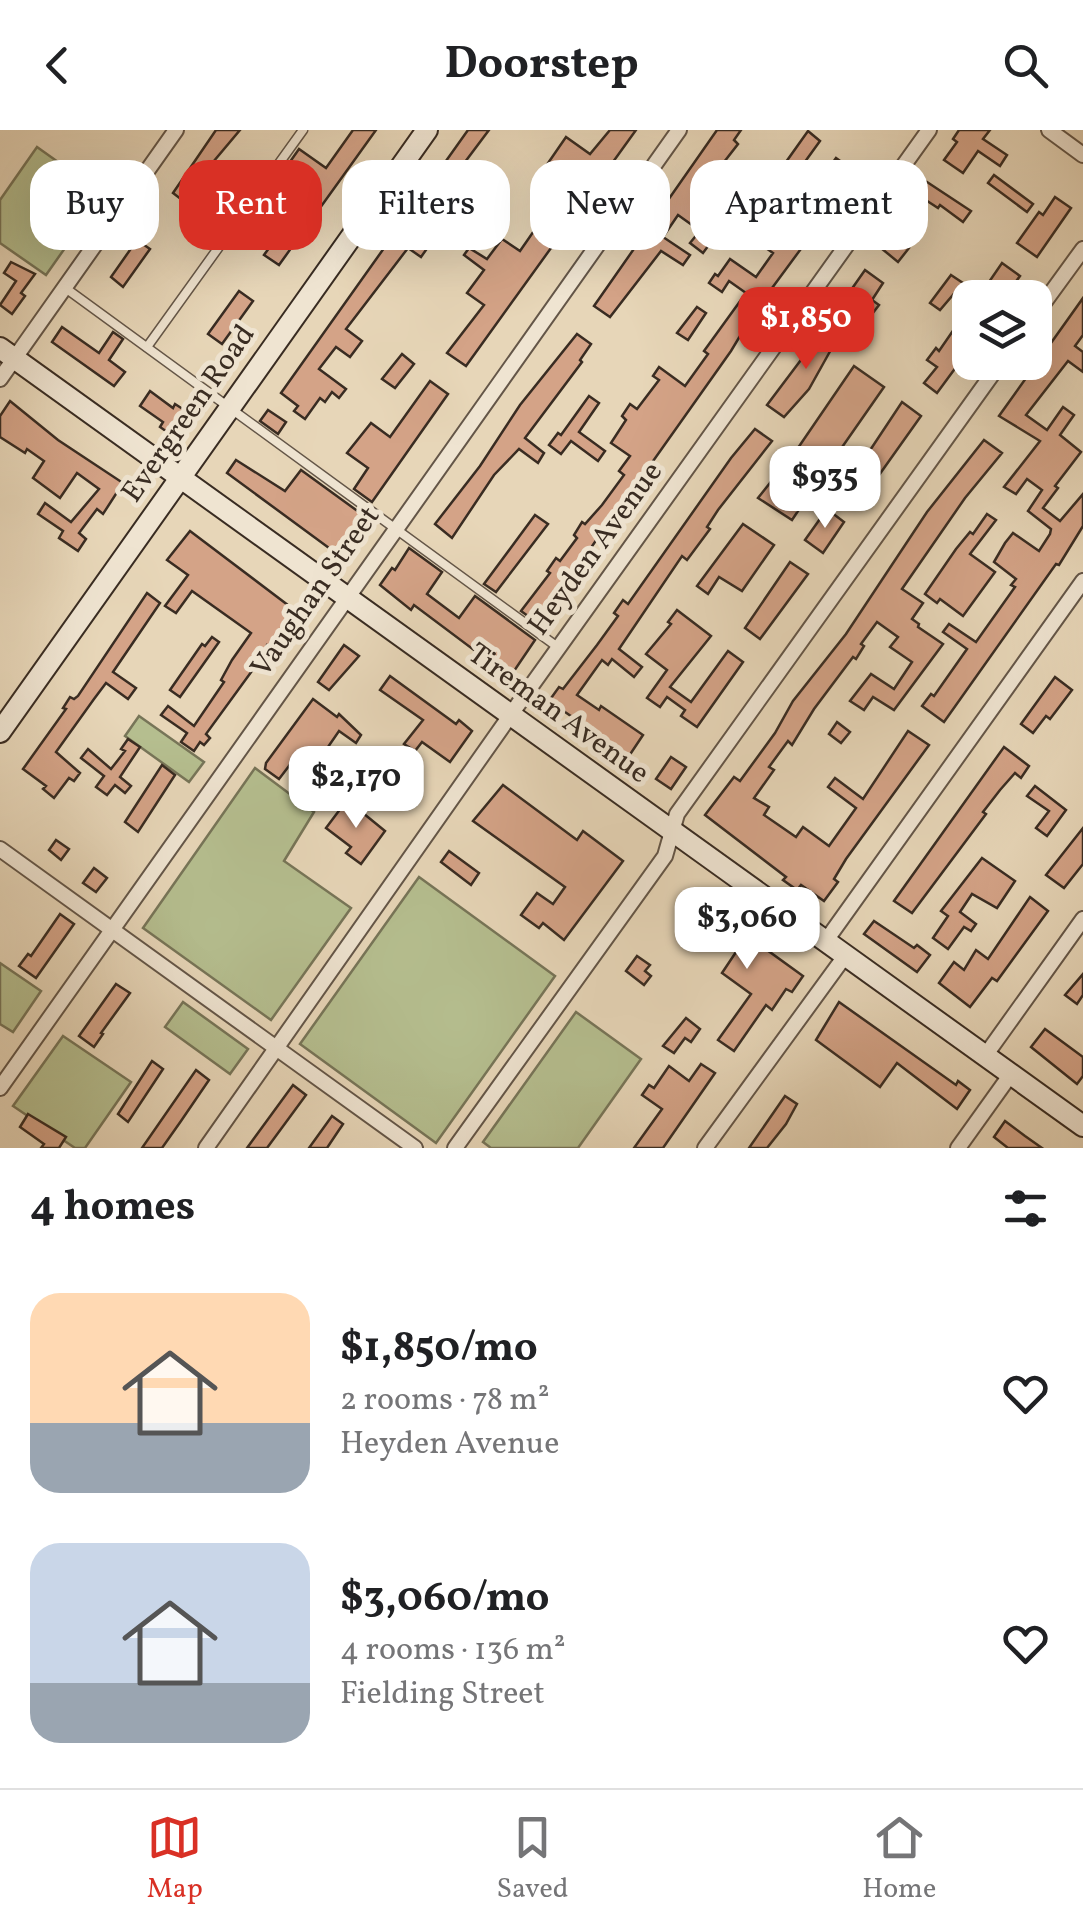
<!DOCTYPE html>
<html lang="en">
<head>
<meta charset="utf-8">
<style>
  body { margin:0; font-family:Vollkorn,serif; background:#f6f6f6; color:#202124; height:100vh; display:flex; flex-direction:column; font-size:38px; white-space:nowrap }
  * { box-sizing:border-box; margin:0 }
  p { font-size:32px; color:#757577 }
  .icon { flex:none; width:55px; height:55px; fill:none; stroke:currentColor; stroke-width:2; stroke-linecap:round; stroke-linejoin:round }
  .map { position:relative; height:1018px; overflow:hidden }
  .sheet { display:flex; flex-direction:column; background:#fff; flex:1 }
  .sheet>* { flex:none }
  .banner { position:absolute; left:30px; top:30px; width:1025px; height:90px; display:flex; gap:20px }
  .tools { position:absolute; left:952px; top:150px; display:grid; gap:20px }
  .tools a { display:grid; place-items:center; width:100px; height:100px; border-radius:20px; background:#fff; box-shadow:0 10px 40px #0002; font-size:50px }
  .price { position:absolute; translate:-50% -85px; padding:0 22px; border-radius:20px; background:#fff; color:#222; font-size:32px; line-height:65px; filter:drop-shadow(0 2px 5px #0008) }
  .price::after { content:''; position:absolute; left:50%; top:60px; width:30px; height:22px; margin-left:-15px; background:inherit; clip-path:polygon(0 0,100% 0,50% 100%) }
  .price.on { background:#d93025; color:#fff }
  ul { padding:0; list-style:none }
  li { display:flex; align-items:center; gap:30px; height:250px; padding:0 30px }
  li span { display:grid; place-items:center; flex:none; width:280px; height:200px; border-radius:30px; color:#555 }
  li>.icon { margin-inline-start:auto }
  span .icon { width:120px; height:120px; fill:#fffc; stroke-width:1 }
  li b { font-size:42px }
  h2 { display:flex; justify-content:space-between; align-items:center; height:120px; padding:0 30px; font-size:42px }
  .pill { padding:0 35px; border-radius:30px; background:#fff; box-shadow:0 10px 40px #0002; font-size:35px; line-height:90px }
  .pill.on { background:#d93025; color:#fff }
  header { display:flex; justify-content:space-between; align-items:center; height:130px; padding:0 30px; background:#fff; font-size:45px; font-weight:700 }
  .menu { display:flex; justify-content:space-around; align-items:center; height:140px; border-top:2px solid #e0e0e0; background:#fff; font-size:28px; color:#757577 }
  .menu a { display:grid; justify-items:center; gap:5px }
  .menu .on { color:#d93025 }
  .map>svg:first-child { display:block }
  .green { fill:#b5be8f; stroke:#777558; stroke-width:2.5 }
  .building { fill:#d4a387; stroke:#392c22; stroke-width:2.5 }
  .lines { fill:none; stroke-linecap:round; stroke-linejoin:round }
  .lane-casing { stroke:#645648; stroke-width:11 }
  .street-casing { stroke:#645648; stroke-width:18 }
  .secondary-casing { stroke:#392c22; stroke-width:24 }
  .lane { stroke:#efe4d1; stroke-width:8 }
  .street { stroke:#efe4d1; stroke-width:14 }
  .secondary { stroke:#efe4d1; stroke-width:20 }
  .labels { text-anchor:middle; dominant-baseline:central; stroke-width:10; stroke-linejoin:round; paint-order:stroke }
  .street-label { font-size:30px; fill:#392c22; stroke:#efe4d1 }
</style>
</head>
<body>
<header><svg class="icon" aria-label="back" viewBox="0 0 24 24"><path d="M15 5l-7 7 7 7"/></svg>Doorstep<svg class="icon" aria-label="search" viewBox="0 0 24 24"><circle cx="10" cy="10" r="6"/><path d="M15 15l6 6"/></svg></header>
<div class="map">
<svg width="1083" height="1018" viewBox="0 0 1083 1018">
  <rect width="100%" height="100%" fill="#e7d6b8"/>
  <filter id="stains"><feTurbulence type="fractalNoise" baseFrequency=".002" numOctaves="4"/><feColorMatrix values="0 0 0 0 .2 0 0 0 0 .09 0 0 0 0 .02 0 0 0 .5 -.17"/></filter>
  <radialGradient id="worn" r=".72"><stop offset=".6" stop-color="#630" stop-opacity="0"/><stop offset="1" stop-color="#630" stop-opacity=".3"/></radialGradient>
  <!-- green -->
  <g class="green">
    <polygon points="37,17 103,64 46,145 0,113 0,70"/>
    <polygon points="139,586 204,632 189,652 125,606"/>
    <polygon points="255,638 314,682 284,731 351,778 271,890 143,798"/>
    <polygon points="419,747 555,846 436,1013 300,914"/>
    <polygon points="0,833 41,861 13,902 0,894"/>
    <polygon points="183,872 248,919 230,944 165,897"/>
    <polygon points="576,882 641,929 578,1018 491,1018 483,1012"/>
    <polygon points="63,906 131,952 85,1018 75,1018 13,976"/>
  </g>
  <!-- building -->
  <g class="building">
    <polygon points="216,0 240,0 198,50 224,68 215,80 192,64 186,73 173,63"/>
    <polygon points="353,0 376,0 279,135 264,125 300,75 295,71 301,62 280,46 299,19 326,38"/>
    <polygon points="468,0 489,0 456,44 437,72 440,74 420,100 433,110 421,127 408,118 346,199 362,211 350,227 336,217 319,239 346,259 339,268 332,262 325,272 320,268 305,289 294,281 298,276 281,263"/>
    <polygon points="610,0 636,0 466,236 447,223 484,175 467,163 484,140 464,125 469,118 487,129 502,109 520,121 547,82 552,86 573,58 546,36 566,7 590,24"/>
    <polygon points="717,0 741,0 734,10 738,14 696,68 720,86 706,105 678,85 663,107 690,125 683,135 661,121 610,187 594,176"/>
    <polygon points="959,0 990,0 983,9 1007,25 1000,36 978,21 963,43 944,30 957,12 953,9"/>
    <polygon points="808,1 820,11 799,40 786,32"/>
    <polygon points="836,28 857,43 755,181 731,221 646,341 650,343 639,357 636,354 614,384 539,494 521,481 550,443 547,441 556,428 560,431 577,408 574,405 582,392 585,394 602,375 624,345 619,341 630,326 611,313 626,290 622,286 630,274 637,279 659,250 653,246 659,237 685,256 708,224 704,221 746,163 729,151 722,162 709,153 715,144 718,146 730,129 756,147 773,123 750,107 744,116 733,109 754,78 783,100 792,86 796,89 829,44 826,42"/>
    <polygon points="232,42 244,51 234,63 223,55"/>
    <polygon points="994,45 1033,74 1027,82 988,53"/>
    <polygon points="927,52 971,81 963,92 940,75 938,78 918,65"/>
    <polygon points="1055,67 1071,78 1037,127 1017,113 1039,82 1043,85"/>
    <polygon points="699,102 711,112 703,123 690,113"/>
    <polygon points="892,104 909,118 898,132 881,118"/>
    <polygon points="137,110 150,119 123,157 111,147"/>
    <polygon points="11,132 35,144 21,163 25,166 12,184 0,175 16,151 4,143"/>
    <polygon points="1002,133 1020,146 1004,168 978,168"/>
    <polygon points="865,140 883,153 872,170 879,175 869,188 844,170"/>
    <polygon points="951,145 963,153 940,180 930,173"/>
    <polygon points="239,161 253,171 222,214 208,204"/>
    <polygon points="1083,168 1083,205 1075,216 1083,222 1083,242 1068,231 1026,285 1047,300 1063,277 1074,285 1060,305 1081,322 1055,356 1058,358 1043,378 1060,391 1083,364 1083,396 1059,435 1056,434 944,592 922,576 931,564 934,566 967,519 943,502 949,494 976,512 1015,457 1011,455 1016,449 994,432 1005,413 1013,403 1039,421 1050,404 1051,399 1028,381 1042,360 1027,349 1016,364 1004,357 1040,311 999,286"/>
    <polygon points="970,176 970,228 965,225 937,263 924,253 937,237 927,230 936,218 939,221"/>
    <polygon points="697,177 706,183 688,210 677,203"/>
    <polygon points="828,194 846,207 837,219 833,216 809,259 784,287 767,275"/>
    <polygon points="62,197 99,223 113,202 123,209 109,230 125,242 114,256 52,212"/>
    <polygon points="577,204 591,214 580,230 582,232 525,308 544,323 538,333 519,319 494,345 452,408 435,394 480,336 520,275"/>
    <polygon points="402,224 414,234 395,258 382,249"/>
    <polygon points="854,236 884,257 815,356 794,341 777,364 798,381 792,390 758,368 800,315"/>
    <polygon points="430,251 448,264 372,372 354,359 368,338 347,323 371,293 390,307"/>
    <polygon points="150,261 173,278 175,274 189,283 173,306 160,297 163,292 140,276"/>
    <polygon points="589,266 599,273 579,302 605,321 598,331 571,311 561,324 549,315 558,303 561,305"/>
    <polygon points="10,271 58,310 123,353 103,384 97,379 79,403 86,409 78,421 59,408 63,401 38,384 45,373 71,392 99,359 77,343 60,368 33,348 44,331 27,319 25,323 0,307 0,286"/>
    <polygon points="902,272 921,286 862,369 845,358"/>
    <polygon points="268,280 286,292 278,304 260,291"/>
    <polygon points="755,299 772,311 718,380 707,397 710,399 687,430 682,426 619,519 642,537 634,547 612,529 608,535 602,530 577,565 599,580 601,576 643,605 629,626 549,571 559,557 563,559 597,515 618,486 614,483 623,470 628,474 731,328"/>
    <polygon points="984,310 1002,323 965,368 902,459 923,473 912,489 919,494 918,497 943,514 894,580 873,567 864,580 850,571 871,544 894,559 912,532 890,517 898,507 877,492 861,514 864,516 856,529 853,527 814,579 792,615 788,611 769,637 774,640 754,668 769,677 764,685 796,707 803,697 829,716 856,678 828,657 835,648 863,669 908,601 929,615 846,729 834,749 838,752 824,771 801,755 797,760 783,750 786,747 705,685 734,647 740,651 775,603 793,571 846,504 927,382"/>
    <polygon points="236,330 285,361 301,340 363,385 365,387 352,405 358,409 344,429 227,343"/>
    <polygon points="827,379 844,392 823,423 805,410"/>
    <polygon points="987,384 996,390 970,424 995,442 963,486 940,469 937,473 925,464 956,419 970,402 973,404"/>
    <polygon points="535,385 548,394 496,462 484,454"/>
    <polygon points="743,394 774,415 742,461 719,447 708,464 697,456"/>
    <polygon points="190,401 305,488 295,501 290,497 273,519 267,515 257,534 206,604 210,608 204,615 200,612 194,621 181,612 187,603 161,585 168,576 194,596 224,552 221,550 232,530 251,503 192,461 176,483 165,476 188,445 167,430"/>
    <polygon points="409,418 442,442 427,464 459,488 475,466 535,510 510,547 414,475 411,480 380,455 392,438 395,440"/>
    <polygon points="790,432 808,444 760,509 745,498"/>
    <polygon points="147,463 160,473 113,542 136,558 128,569 106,553 94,569 56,622 80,643 74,651 69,648 54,668 43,659 46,656 23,639 66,579 63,578 70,567 74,569 78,566"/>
    <polygon points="677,480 711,506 670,557 691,572 728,521 743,532 697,597 681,586 685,580 667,567 660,577 647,568 667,540 646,524 671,494 668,492"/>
    <polygon points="212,507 219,512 180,567 170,560 202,514 205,516"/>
    <polygon points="344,515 359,526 329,560 318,552"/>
    <polygon points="390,546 456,594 459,590 472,601 450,632 422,612 415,621 404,614 423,590 380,560"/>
    <polygon points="1055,547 1072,560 1050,589 1046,586 1033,603 1021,594"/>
    <polygon points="313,569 337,587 339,584 361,605 356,613 339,601 317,633 305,625 298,636 292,632 279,649 265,639 266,633"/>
    <polygon points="837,592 850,602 841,613 829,604"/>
    <polygon points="128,609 140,617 120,647 131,656 125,663 115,655 107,665 96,657 104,646 81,628 88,619 111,639 125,621 121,619"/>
    <polygon points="1004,617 1029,636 1021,648 1015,643 1000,660 983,682 986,684 912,783 894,771"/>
    <polygon points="671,627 686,637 671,659 656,649"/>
    <polygon points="162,635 175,645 138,702 125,692"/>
    <polygon points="503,655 577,710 583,701 623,731 564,810 543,793 539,798 521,785 537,763 553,774 565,757 473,691"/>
    <polygon points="1035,656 1066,680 1047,706 1036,698 1049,681 1027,666"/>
    <polygon points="347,670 385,701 361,734 346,723 351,717 326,698"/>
    <polygon points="1083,698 1083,734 1064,758 1046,745"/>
    <polygon points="56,710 69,719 61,730 49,720"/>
    <polygon points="449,721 479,743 471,755 441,732"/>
    <polygon points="982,728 1015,751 997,778 972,764 960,782 976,794 971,801 964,797 948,819 933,808 948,786 941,781"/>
    <polygon points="94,738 107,748 96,762 83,753"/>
    <polygon points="691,765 803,846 792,862 786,859 772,880 766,875 734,921 718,910 751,864 722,843 738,819 681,778"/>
    <polygon points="1030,767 1048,781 997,851 992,848 970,877 939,853 954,832 964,840 976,820 988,829"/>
    <polygon points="60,784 74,794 36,848 19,836 28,824 31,826"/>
    <polygon points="874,791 914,818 917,815 930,825 917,842 864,804"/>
    <polygon points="637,826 650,835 645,841 651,846 644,855 626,841"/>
    <polygon points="1083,844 1083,865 1077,874 1065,865"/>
    <polygon points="116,854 130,863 101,903 103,904 94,917 79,906"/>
    <polygon points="839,872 956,955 958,951 970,960 957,979 897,933 880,957 816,910"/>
    <polygon points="686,888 700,899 691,912 685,908 674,923 663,916"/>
    <polygon points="1045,899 1083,927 1083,946 1077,954 1031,917"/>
    <polygon points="152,931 163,939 128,992 118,984"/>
    <polygon points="701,934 715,943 663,1018 634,1018 662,979 642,965 649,955 654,958 669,936 689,951"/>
    <polygon points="196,940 209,950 181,991 162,1018 142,1018"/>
    <polygon points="293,955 306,965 267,1018 247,1018"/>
    <polygon points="785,966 797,974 786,994 767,1018 749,1018"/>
    <polygon points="28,984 66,1007 59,1018 41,1018 44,1014 20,997"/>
    <polygon points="332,986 343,994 327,1018 309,1018"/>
    <polygon points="1005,991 1025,1006 1042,1018 1008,1018 994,1007"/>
  </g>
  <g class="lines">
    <defs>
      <g id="lane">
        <polyline points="64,157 559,518"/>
        <polyline points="147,217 303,0"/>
      </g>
      <g id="street">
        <polyline points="1049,0 1083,25"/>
        <polyline points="1035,185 1083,119"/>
        <polyline points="0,249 176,0"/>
        <polyline points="0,719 415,1018"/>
        <polyline points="825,812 1083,451"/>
        <polyline points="985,926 1083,789"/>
        <polyline points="0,958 679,0"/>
        <polyline points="206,1018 519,573 929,0"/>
        <polyline points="455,1018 665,726 677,684 1001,232"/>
        <polyline points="705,1018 845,826"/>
        <polyline points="958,1018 1011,944"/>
      </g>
      <g id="secondary">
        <polyline points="0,218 1083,996"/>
        <polyline points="0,602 427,0"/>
      </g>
    </defs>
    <!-- lane casing -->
    <use href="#lane" class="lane-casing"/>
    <!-- street casing -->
    <use href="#street" class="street-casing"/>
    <!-- secondary casing -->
    <use href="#secondary" class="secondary-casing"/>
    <!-- lane -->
    <use href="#lane" class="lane"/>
    <!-- street -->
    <use href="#street" class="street"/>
    <!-- secondary -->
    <use href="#secondary" class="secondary"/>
  </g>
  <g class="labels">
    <!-- street labels -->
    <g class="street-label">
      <text transform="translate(189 284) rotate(-55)">Evergreen Road</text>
      <text transform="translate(596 419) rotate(-54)">Heyden Avenue</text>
      <text transform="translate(316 462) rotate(-55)">Vaughan Street</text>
      <text transform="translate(558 584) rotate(36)">Tireman Avenue</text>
    </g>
  </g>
  <rect width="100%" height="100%" filter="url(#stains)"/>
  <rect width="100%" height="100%" fill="url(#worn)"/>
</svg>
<div class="tools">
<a><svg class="icon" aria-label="layers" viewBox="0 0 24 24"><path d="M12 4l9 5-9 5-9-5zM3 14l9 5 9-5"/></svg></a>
</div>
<b class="price on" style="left:806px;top:242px">$1,850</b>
<b class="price" style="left:825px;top:401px">$935</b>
<b class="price" style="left:356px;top:701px">$2,170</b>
<b class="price" style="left:747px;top:842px">$3,060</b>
<div class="banner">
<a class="pill">Buy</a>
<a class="pill on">Rent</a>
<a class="pill">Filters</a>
<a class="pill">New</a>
<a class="pill">Apartment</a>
</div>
</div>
<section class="sheet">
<h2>4 homes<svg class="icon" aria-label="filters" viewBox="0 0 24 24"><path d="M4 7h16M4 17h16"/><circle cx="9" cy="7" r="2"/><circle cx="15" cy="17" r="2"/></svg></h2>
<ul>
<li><span style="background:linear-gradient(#ffd9b3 65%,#9aa5b1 0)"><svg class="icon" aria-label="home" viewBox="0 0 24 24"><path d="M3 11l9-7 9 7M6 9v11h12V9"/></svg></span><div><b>$1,850/mo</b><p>2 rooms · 78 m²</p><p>Heyden Avenue</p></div><svg class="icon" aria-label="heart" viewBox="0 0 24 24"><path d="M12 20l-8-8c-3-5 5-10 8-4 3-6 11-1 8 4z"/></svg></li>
<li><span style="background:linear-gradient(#c9d6e8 70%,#9aa5b1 0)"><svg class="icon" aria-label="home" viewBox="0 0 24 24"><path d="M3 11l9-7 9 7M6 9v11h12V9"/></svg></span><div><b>$3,060/mo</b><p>4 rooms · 136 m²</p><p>Fielding Street</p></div><svg class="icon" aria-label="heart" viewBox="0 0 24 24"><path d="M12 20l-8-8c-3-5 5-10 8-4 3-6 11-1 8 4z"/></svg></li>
</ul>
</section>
<nav class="menu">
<a class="on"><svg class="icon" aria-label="map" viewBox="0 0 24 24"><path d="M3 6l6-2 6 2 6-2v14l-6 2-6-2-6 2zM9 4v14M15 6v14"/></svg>Map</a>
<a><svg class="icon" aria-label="saved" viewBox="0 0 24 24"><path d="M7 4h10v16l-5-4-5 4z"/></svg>Saved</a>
<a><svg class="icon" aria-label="home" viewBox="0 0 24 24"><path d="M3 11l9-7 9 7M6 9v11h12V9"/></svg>Home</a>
</nav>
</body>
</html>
